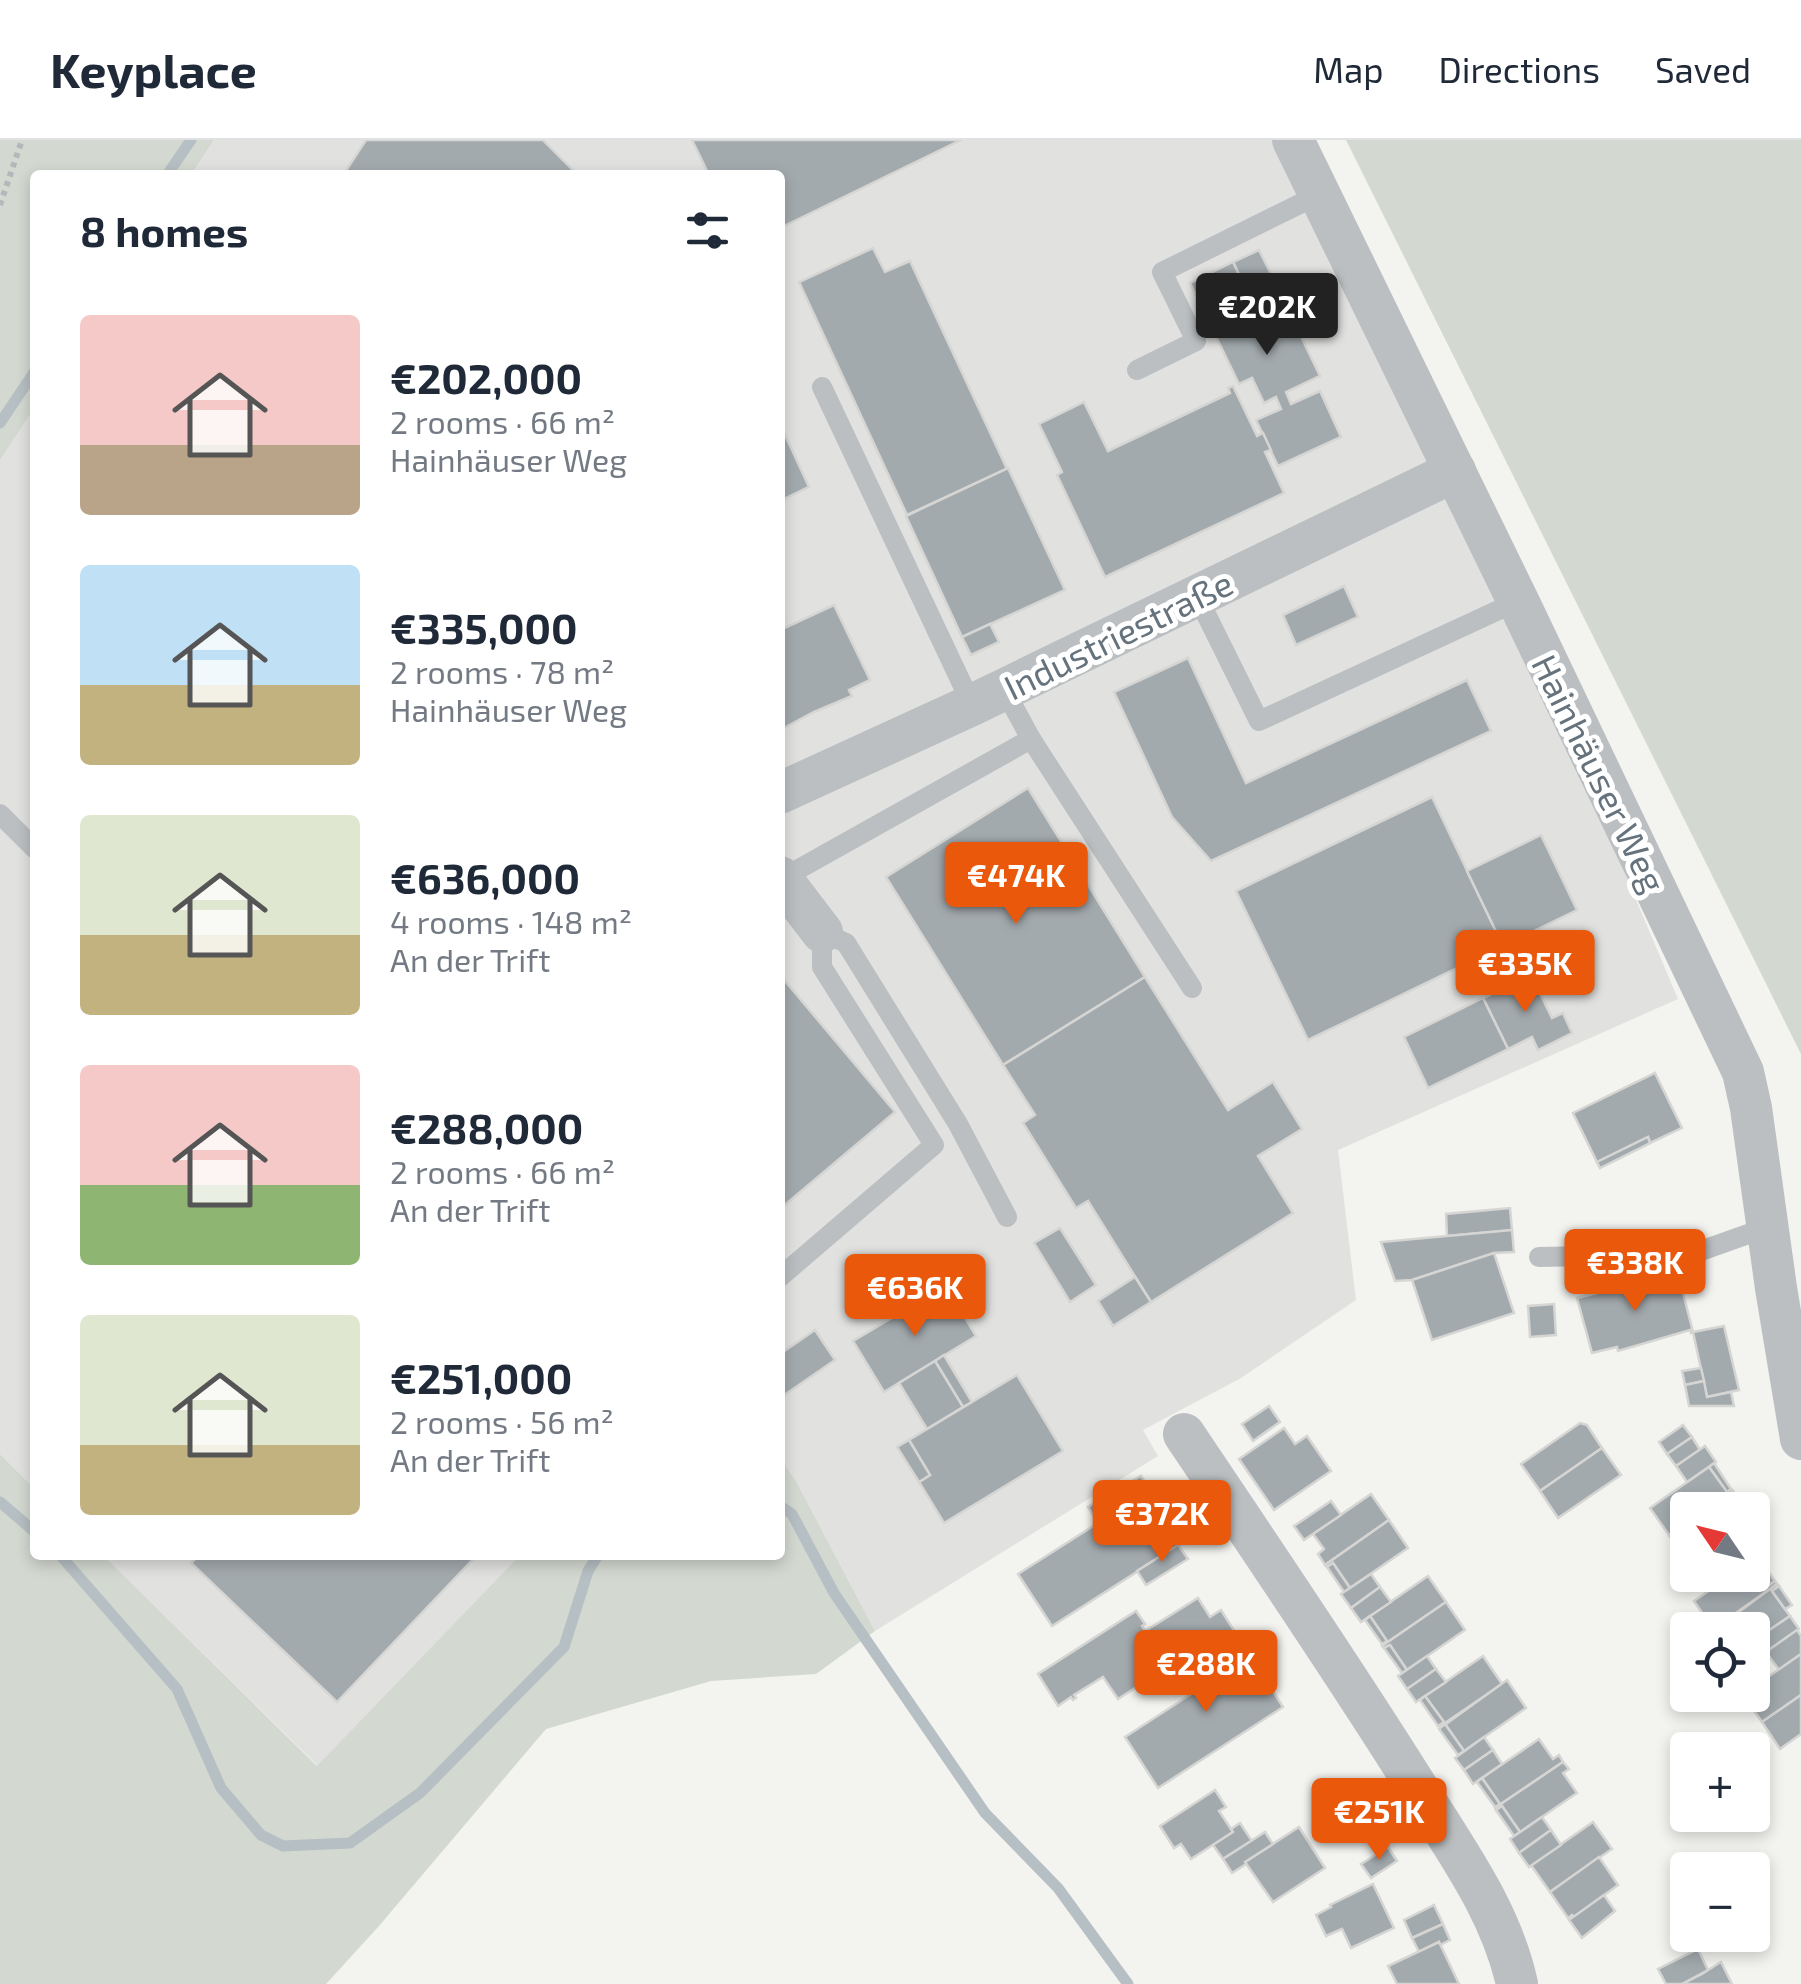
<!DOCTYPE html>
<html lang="en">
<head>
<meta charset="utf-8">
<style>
  body { margin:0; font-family:"Exo 2",sans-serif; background:#f2f2f3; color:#1f2937; height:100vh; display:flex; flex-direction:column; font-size:38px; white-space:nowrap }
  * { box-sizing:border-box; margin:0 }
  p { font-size:32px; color:#747a83 }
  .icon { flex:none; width:55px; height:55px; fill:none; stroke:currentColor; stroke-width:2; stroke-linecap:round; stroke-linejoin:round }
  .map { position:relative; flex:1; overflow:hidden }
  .sheet { position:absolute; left:30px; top:30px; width:755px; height:1390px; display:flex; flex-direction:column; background:#fff; border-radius:10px; box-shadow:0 5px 15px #0003 }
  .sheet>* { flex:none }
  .needle { width:65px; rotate:305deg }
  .buttons { position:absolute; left:1670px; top:1352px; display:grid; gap:20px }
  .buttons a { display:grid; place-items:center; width:100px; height:100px; border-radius:10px; background:#fff; box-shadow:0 5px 15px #0003; font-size:50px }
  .price { position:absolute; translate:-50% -85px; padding:0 22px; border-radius:10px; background:#ea580c; color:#fff; font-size:32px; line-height:65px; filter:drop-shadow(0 2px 5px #0008) }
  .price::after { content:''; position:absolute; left:50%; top:60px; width:30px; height:22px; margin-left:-15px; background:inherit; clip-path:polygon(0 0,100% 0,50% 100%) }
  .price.current { background:#222; color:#fff }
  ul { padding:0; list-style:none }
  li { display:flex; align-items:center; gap:30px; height:250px; padding:0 50px }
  li span { display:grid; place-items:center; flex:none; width:280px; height:200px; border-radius:10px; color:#555 }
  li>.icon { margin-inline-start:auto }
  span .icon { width:120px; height:120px; fill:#fffc; stroke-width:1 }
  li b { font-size:42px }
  h2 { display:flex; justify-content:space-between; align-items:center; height:120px; padding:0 50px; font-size:42px }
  header { display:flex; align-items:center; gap:60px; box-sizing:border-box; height:140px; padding:0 50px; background:#fff; border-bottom:2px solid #e0e1e3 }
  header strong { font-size:48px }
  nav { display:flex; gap:55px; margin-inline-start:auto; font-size:35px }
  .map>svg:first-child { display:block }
  .built { fill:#e1e2e0 }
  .green { fill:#d3d8d0 }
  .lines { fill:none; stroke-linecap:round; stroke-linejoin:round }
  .stream { stroke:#b6bfc3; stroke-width:11 }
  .building { fill:#a3aaae; stroke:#d5d5d3; stroke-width:2.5 }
  .path { stroke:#b5b8ba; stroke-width:6; stroke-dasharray:5 5; stroke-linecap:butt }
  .lane { stroke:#bbbfc1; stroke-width:20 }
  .street { stroke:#bbbfc1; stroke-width:42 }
  .labels { text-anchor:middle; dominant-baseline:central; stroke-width:10; stroke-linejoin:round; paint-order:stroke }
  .street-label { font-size:35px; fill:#66737d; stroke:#fff }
</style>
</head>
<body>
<header>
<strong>Keyplace</strong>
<nav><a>Map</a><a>Directions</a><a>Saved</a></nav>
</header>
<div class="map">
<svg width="1801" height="1844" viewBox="0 0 1801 1844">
  <rect width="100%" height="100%" fill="#f3f3f0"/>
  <!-- built -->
  <g class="built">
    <polygon points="214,0 1280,0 1457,337 1678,859 1338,1010 1356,1160 1241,1238 1143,1290 1158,1316 875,1491 796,1341 780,1318 780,35 191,35"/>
    <polygon points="35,267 35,1349 0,1314 0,320"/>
    <polygon points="103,1415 520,1415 318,1626"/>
  </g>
  <!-- green -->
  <g class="green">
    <polygon points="0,0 214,0 191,35 35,35 35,267 0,320"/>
    <polygon points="1346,0 1801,0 1801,914"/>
    <polygon points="0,1314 35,1349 35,1415 103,1415 317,1626 520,1415 780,1415 780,1318 796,1341 875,1491 816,1534 711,1541 546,1589 379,1786 326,1844 0,1844"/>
  </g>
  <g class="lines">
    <!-- stream -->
    <g class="stream">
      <polyline points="167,35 191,0"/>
      <polyline points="0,283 35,231"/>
      <polyline points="0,1362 35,1392"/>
      <polyline points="780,1366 792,1374 834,1453 985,1673 1058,1748 1128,1844"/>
      <polyline points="60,1415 177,1549 221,1648 261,1695 283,1706 350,1703 420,1653 564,1507 588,1431 598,1415"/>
    </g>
  </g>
  <!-- building -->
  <g class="building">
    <polygon points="366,0 543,0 578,35 348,35 345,32"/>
    <polygon points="692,0 961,0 780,88 780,35 709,35"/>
    <polygon points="873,108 885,132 910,121 1007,329 907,375 799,142"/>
    <polygon points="1259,110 1271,134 1245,147 1233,122"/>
    <polygon points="1233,122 1245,147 1271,134 1320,236 1286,252 1291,264 1320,251 1341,297 1278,326 1256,280 1281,269 1276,257 1264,263 1252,238 1239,244 1190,143"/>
    <polygon points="1233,246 1257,296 1263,293 1271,310 1265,312 1284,353 1105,437 1057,335 1062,332 1039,284 1084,262 1108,311 1230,253 1228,248"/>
    <polygon points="780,284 809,347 780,361"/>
    <polygon points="1008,328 1065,450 962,497 906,376"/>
    <polygon points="1344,446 1358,477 1296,505 1283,475"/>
    <polygon points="834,465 870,540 849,550 852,556 814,572 780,590 780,490"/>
    <polygon points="990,484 999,502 971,515 962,497"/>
    <polygon points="1188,518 1246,643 1467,540 1491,591 1211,721 1172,677 1114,552"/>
    <polygon points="1028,648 1145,837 1003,925 886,737"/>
    <polygon points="1432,657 1503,806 1308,900 1236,751"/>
    <polygon points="1541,695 1577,770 1503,806 1467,731"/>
    <polygon points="780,835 895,972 780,1069"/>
    <polygon points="1531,835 1552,878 1563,873 1572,893 1538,910 1532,897 1508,909 1483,858"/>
    <polygon points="1145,837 1228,970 1273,942 1302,989 1258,1016 1293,1073 1151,1162 1088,1061 1076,1068 1023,983 1035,975 1003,925"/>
    <polygon points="1483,858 1508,909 1428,948 1404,897"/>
    <polygon points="1655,933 1682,988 1650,1003 1648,997 1597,1022 1573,973"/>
    <polygon points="1648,997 1650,1003 1600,1028 1597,1022"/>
    <polygon points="1510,1068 1512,1090 1447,1096 1446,1074"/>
    <polygon points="1060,1088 1096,1145 1070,1162 1034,1103"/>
    <polygon points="1512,1090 1514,1112 1494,1113 1412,1140 1395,1141 1381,1102"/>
    <polygon points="1494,1113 1514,1173 1432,1200 1412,1140"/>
    <polygon points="1678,1133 1693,1192 1691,1193 1690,1190 1618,1211 1617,1207 1592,1213 1577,1158"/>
    <polygon points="1135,1137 1151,1162 1113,1186 1098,1161"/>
    <polygon points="946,1146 976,1196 884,1252 853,1201"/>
    <polygon points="1554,1164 1556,1195 1530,1197 1528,1166"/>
    <polygon points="1724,1186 1739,1250 1707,1257 1693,1192"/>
    <polygon points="815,1190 835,1220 780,1258 780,1214"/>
    <polygon points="944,1215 972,1262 963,1267 935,1221"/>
    <polygon points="935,1221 963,1267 927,1289 899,1243"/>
    <polygon points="1701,1228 1704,1241 1685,1245 1682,1231"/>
    <polygon points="1017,1235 1063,1311 944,1383 919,1342 930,1335 909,1300"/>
    <polygon points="1704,1241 1707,1257 1731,1252 1734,1266 1689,1266 1685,1245"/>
    <polygon points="1269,1266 1280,1282 1253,1301 1242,1284"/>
    <polygon points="1580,1283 1587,1285 1602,1308 1540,1351 1521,1324"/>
    <polygon points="1683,1285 1692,1297 1667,1314 1659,1302"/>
    <polygon points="1284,1288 1295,1304 1307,1296 1331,1331 1274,1370 1239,1319"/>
    <polygon points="1692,1297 1700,1310 1676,1326 1667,1314"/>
    <polygon points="909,1300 930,1335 919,1342 897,1307"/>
    <polygon points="1705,1306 1716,1322 1687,1342 1676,1326"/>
    <polygon points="1602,1308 1621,1335 1558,1378 1540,1351"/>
    <polygon points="1714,1323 1731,1349 1727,1352 1709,1327"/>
    <polygon points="1709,1327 1727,1352 1731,1349 1733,1351 1705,1370 1688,1370 1688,1382 1669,1395 1650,1368"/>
    <polygon points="1141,1336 1182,1403 1052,1486 1018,1434 1098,1383 1088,1367"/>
    <polygon points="1733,1351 1734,1353 1730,1356 1739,1370 1705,1370"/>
    <polygon points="1371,1354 1389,1380 1325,1425 1318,1414 1324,1409 1313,1394"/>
    <polygon points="1331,1361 1341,1375 1304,1400 1294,1386"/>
    <polygon points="1389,1380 1408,1408 1350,1448 1333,1423 1327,1427 1325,1425"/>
    <polygon points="1688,1382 1688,1423 1669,1395"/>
    <polygon points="1178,1405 1188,1419 1146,1445 1137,1431"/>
    <polygon points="199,1415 477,1415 337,1562 191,1423"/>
    <polygon points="1758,1417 1775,1441 1768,1446 1752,1423"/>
    <polygon points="1333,1423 1350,1448 1344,1452 1327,1427"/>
    <polygon points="1752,1423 1768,1446 1775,1441 1777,1444 1713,1489 1694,1461 1732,1435 1752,1435"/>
    <polygon points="1371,1434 1380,1447 1351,1468 1341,1454"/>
    <polygon points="1428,1436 1446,1462 1382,1506 1387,1501 1370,1476"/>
    <polygon points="1777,1444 1779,1446 1772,1451 1790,1476 1752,1502 1752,1490 1714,1490"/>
    <polygon points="1779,1446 1792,1465 1785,1469 1772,1451"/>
    <polygon points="1380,1447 1391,1462 1361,1482 1351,1468"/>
    <polygon points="1198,1458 1210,1477 1221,1470 1240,1500 1188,1533 1172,1508 1160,1515 1167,1527 1118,1559 1103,1537 1074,1555 1076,1558 1073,1560 1071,1557 1058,1566 1038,1534 1136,1471 1145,1484 1142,1486 1145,1491"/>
    <polygon points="1446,1462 1465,1490 1407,1530 1390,1505 1384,1508 1382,1506"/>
    <polygon points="1370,1476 1387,1501 1382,1504 1365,1480"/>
    <polygon points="1790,1476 1799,1489 1766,1512 1761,1504 1766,1500 1762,1495"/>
    <polygon points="1797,1490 1801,1496 1801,1514 1779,1530 1766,1512"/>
    <polygon points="1240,1500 1283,1567 1158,1648 1125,1597 1199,1549 1188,1533"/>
    <polygon points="1390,1505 1407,1530 1402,1533 1384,1508"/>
    <polygon points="1801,1514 1801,1555 1762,1582 1743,1555 1752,1555 1752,1548"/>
    <polygon points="1427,1516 1436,1529 1407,1549 1398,1536"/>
    <polygon points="1483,1516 1502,1544 1439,1587 1444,1582 1425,1556"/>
    <polygon points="1436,1529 1446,1542 1416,1562 1407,1549"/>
    <polygon points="1507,1540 1526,1568 1464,1611 1445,1584 1439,1589"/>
    <polygon points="1801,1555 1801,1594 1780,1609 1762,1582"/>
    <polygon points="1425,1556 1444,1582 1438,1586 1420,1560"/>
    <polygon points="1445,1584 1464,1611 1458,1615 1439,1589"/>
    <polygon points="1484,1597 1493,1610 1464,1630 1455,1618"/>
    <polygon points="1539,1599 1553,1619 1559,1615 1563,1622 1495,1668 1500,1664 1482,1638"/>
    <polygon points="1493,1610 1502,1624 1473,1644 1464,1630"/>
    <polygon points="1563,1622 1569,1629 1563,1633 1577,1653 1520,1692 1502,1666 1496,1670 1495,1668"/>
    <polygon points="1482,1638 1500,1664 1495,1667 1477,1642"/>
    <polygon points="1215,1650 1226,1667 1219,1671 1233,1692 1191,1719 1181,1704 1174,1708 1160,1686"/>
    <polygon points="1502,1666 1520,1692 1514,1696 1496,1670"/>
    <polygon points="1542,1677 1551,1690 1519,1713 1510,1699"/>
    <polygon points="1593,1682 1612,1709 1550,1752 1531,1725"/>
    <polygon points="1240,1683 1252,1701 1223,1719 1213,1705 1233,1692 1231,1689"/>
    <polygon points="1299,1687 1325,1728 1273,1762 1245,1722"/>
    <polygon points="1551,1690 1561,1705 1529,1727 1519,1713"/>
    <polygon points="1265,1692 1273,1704 1245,1722 1246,1724 1232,1733 1223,1719"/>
    <polygon points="1388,1707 1397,1721 1371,1738 1361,1724"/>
    <polygon points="1599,1717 1618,1745 1574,1777 1572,1775 1568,1778 1550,1752"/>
    <polygon points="1373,1744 1394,1788 1351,1808 1342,1789 1326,1796 1316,1775 1331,1767 1330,1765"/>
    <polygon points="1604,1755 1615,1771 1582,1798 1569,1780"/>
    <polygon points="1434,1765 1443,1784 1412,1798 1404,1780"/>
    <polygon points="1443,1784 1450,1800 1440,1805 1439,1802 1419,1812 1412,1798"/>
    <polygon points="1439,1802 1459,1844 1397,1844 1388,1826"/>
    <polygon points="1698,1809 1708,1830 1682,1844 1666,1844 1658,1829"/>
    <polygon points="1721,1822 1732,1844 1682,1844 1702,1834"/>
  </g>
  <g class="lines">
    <!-- path -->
    <polyline class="path" points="0,65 22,0"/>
    <!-- lane -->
    <g class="lane">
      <polyline points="1137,230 1196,201 1162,132 1320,54"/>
      <polyline points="822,247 972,565"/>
      <polyline points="1197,456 1259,581 1518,461"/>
      <polyline points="1004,549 1031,599 1192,848"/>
      <polyline points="0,674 35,709"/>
      <polyline points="781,739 1031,599"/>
      <polyline points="1539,1117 1692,1114 1768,1087"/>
      <polyline points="780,1137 934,1005 822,827 822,792 846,803 958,984 1007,1077"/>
    </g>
    <!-- street -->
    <g class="street">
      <polyline points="1293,0 1518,461 1743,932 1751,968 1776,1148 1801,1299"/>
      <polyline points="780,653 972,565 1455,331"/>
      <polyline points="780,737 822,792"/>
      <path d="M 1184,1294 C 1263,1412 1343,1529 1418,1649 C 1457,1712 1501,1771 1517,1844"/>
    </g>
  </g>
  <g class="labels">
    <!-- street labels -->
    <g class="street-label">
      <text transform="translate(1118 494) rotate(-26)">Industriestraße</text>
      <text transform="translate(1600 633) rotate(64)">Hainhäuser Weg</text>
    </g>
  </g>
</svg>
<div class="buttons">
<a><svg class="needle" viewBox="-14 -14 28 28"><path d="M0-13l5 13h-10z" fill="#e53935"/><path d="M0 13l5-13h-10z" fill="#747a83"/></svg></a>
<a><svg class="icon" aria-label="locate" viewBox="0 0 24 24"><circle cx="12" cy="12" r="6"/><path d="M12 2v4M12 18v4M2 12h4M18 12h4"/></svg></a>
<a>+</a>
<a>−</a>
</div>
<b class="price current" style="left:1267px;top:218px">€202K</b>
<b class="price" style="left:1016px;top:787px">€474K</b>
<b class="price" style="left:1525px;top:875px">€335K</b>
<b class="price" style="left:1635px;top:1174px">€338K</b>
<b class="price" style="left:915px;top:1199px">€636K</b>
<b class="price" style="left:1162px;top:1425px">€372K</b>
<b class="price" style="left:1206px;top:1575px">€288K</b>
<b class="price" style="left:1379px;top:1723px">€251K</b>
<section class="sheet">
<h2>8 homes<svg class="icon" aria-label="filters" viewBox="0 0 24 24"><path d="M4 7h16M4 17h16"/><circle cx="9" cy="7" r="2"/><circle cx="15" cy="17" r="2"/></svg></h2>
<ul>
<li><span style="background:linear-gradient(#f6c9c9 65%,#b9a48a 0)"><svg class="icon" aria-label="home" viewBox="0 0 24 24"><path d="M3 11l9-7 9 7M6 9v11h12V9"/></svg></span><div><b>€202,000</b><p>2 rooms · 66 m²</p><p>Hainhäuser Weg</p></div></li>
<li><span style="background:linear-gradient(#bfe0f5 60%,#c2b280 0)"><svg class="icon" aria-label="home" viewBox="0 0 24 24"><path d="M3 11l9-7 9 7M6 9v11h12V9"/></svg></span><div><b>€335,000</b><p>2 rooms · 78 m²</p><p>Hainhäuser Weg</p></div></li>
<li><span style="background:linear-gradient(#dfe7d0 60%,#c2b280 0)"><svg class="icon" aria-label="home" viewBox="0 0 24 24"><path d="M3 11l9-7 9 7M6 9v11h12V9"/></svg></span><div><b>€636,000</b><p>4 rooms · 148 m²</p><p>An der Trift</p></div></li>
<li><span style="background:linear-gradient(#f6c9c9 60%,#8fb573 0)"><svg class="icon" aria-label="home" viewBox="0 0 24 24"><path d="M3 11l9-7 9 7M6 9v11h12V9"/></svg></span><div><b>€288,000</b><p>2 rooms · 66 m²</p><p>An der Trift</p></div></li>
<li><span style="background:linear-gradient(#dfe7d0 65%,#c2b280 0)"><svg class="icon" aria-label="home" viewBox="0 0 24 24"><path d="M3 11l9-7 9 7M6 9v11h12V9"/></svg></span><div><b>€251,000</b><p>2 rooms · 56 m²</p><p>An der Trift</p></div></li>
</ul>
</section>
</div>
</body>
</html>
